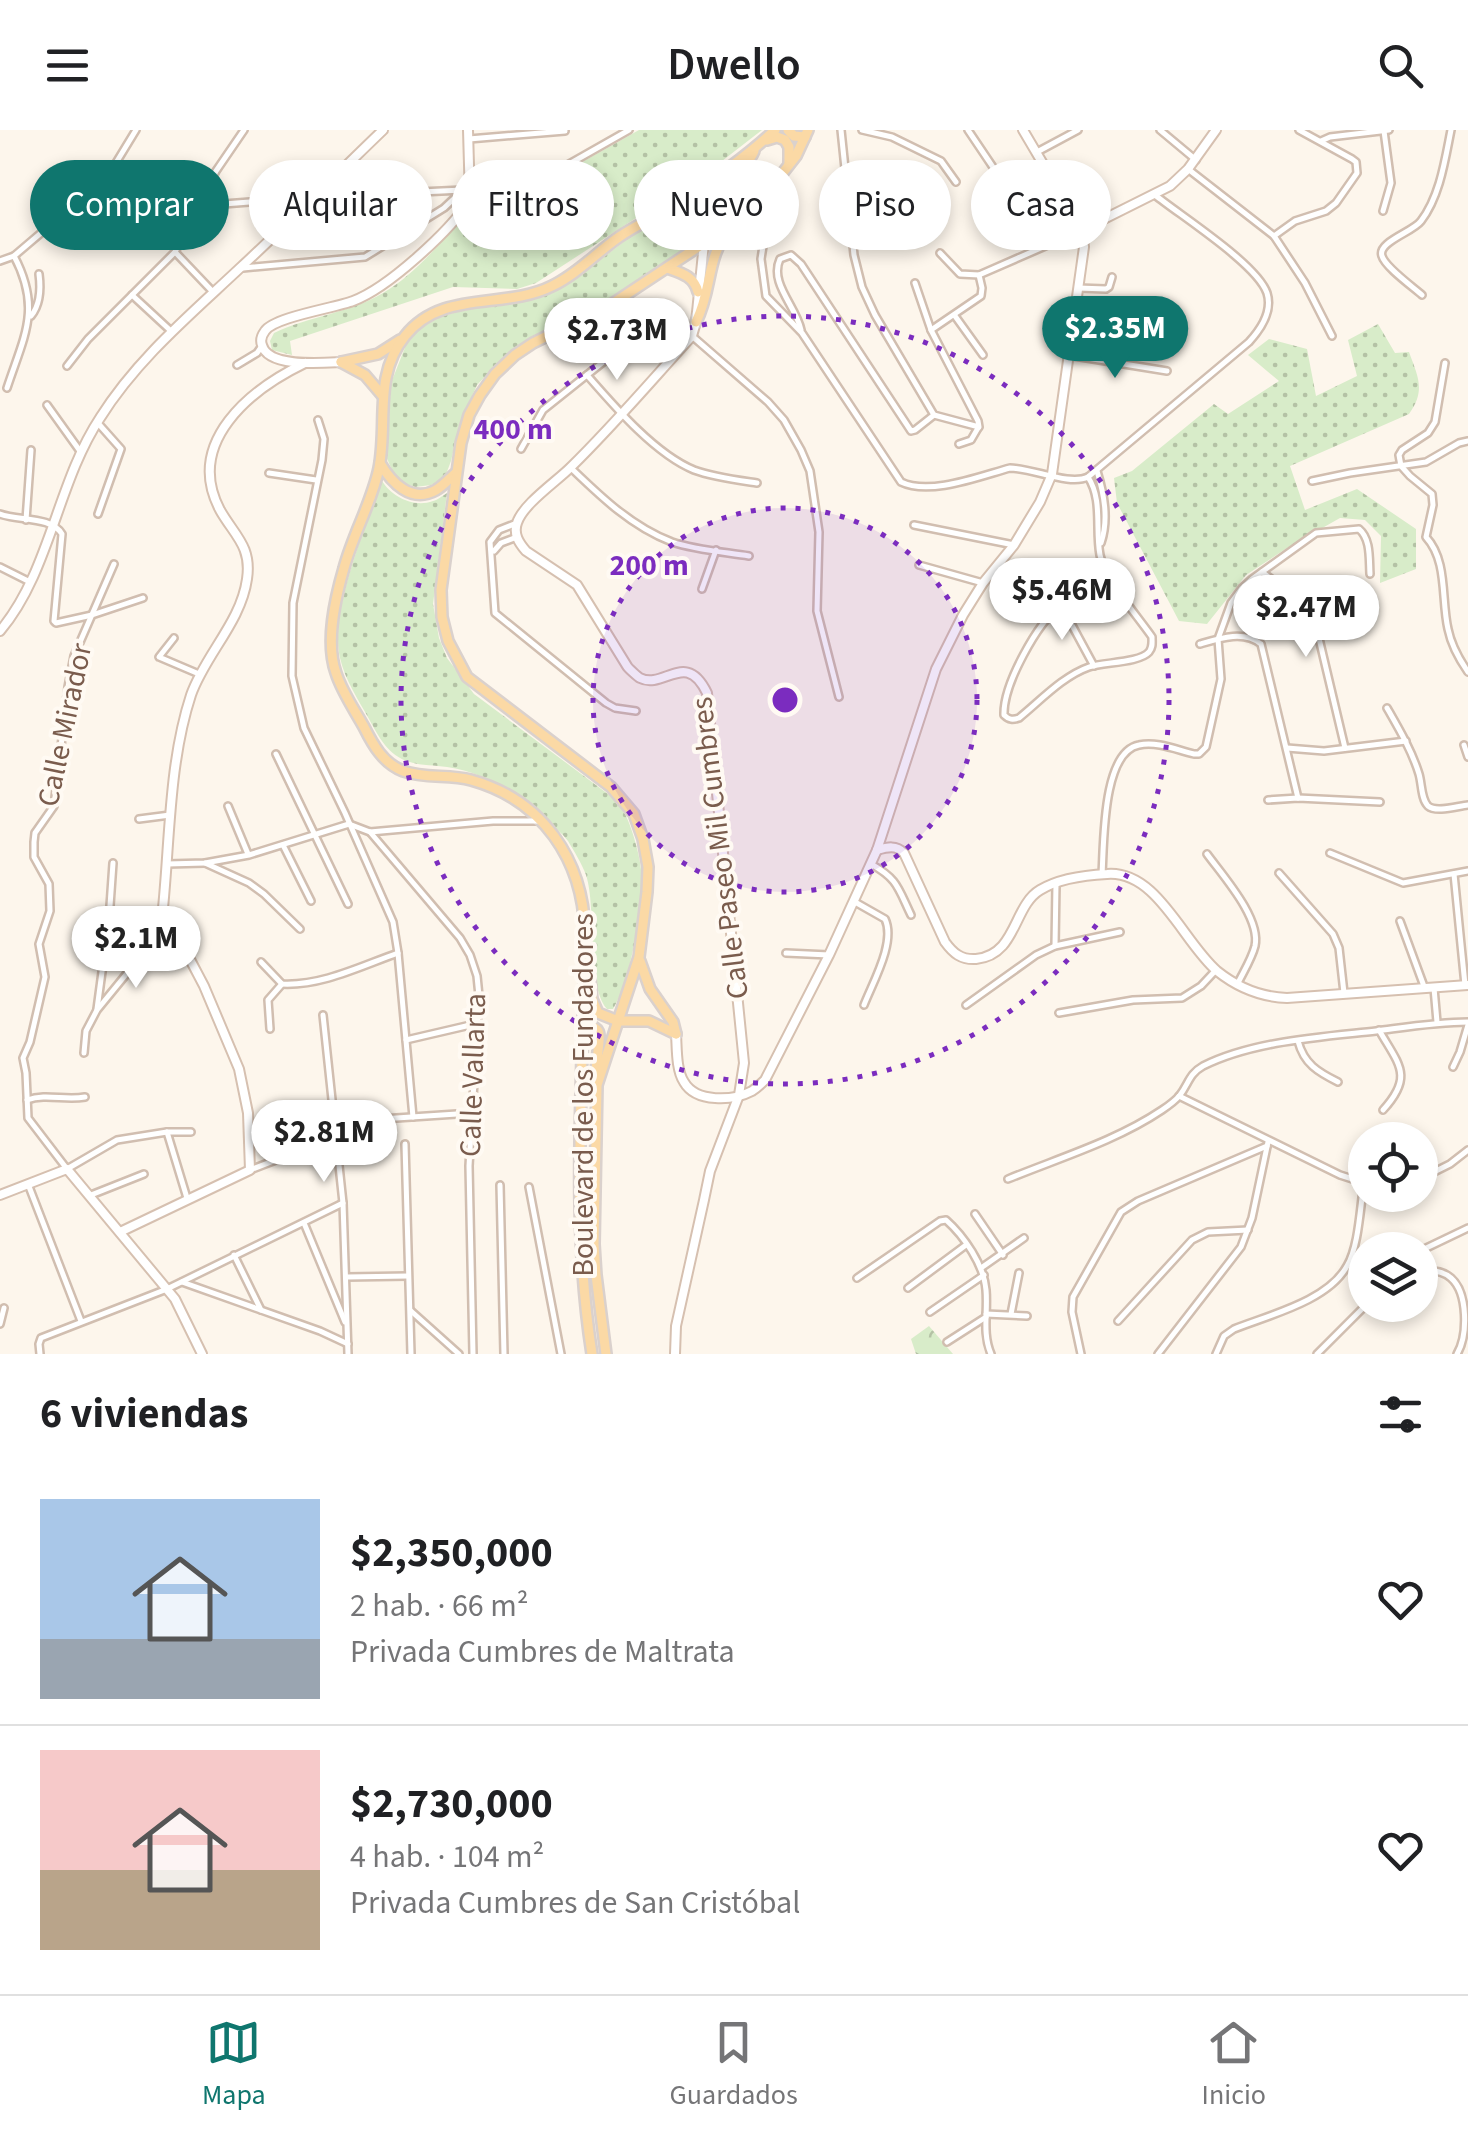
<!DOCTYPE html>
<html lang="es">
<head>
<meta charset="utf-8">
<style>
  body { margin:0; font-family:"Source Sans 3",sans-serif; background:#f2f2f2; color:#202124; height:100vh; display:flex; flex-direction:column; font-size:38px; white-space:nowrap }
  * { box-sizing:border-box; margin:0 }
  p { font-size:32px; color:#757577 }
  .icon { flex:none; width:55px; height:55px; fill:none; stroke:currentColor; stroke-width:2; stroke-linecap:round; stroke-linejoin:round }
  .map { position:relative; height:1224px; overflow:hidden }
  .drawer { display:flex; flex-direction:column; background:#fff; flex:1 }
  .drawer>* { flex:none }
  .top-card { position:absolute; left:30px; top:30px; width:1410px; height:90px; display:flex; gap:20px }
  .tools { position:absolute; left:1348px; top:992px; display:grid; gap:20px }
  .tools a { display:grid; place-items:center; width:90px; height:90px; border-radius:50%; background:#fff; box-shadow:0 5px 15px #0003; font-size:50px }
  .price { position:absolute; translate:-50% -85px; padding:0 22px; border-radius:35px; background:#fff; color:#222; font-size:32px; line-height:65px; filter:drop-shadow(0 2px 5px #0008) }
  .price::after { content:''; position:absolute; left:50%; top:60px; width:30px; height:22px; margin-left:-15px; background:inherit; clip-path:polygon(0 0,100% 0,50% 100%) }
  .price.selected { background:#0f766e; color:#fff }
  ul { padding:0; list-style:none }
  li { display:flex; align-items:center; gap:30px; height:250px; padding:0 40px }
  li+li { border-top:2px solid #e0e0e0 }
  li span { display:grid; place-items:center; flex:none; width:280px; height:200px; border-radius:0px; color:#555 }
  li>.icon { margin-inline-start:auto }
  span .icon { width:120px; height:120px; fill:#fffc; stroke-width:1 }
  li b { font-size:42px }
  h2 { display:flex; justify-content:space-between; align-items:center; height:120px; padding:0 40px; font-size:42px }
  .chip { padding:0 35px; border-radius:45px; background:#fff; box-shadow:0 5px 15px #0003; font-size:35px; line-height:90px }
  .chip.selected { background:#0f766e; color:#fff }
  header { display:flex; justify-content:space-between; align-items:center; height:130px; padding:0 40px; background:#fff; font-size:45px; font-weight:600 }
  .dock { display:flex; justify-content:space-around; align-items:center; height:140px; border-top:2px solid #e0e0e0; background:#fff; font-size:28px; color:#757577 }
  .dock a { display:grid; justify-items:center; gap:5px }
  .dock .selected { color:#0f766e }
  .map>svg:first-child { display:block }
  .grass { fill:url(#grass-dots) }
  .park { fill:url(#park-crowns) }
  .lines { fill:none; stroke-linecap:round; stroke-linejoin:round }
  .street-casing { stroke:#d1beb0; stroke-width:10 }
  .secondary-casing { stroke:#d6c0b0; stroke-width:12 }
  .primary-casing { stroke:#dad1cd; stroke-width:14 }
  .street { stroke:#fff; stroke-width:5 }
  .secondary { stroke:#fff; stroke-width:8 }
  .primary { stroke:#fbd9a5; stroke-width:9 }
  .ring { fill:none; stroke:#7b2cbf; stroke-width:5; stroke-dasharray:5 10 }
  .labels { text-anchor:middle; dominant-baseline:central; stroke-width:8; stroke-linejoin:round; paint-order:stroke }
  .street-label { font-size:30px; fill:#7a5c4d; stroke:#fffaf3 }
  .centre { fill:#7b2cbf; stroke:#fffaf3; stroke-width:5 }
  .ring-label { font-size:30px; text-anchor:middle; font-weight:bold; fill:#7b2cbf; stroke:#fffaf3; stroke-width:8; stroke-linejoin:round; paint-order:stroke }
</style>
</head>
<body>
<header><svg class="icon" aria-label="menu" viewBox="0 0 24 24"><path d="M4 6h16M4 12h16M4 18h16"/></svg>Dwello<svg class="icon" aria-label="search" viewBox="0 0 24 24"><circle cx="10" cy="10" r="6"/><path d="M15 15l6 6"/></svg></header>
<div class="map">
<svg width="1468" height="1224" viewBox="0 0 1468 1224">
  <defs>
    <pattern id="grass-dots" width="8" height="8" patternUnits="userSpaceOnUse" patternTransform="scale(2.5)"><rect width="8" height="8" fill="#d8ecc9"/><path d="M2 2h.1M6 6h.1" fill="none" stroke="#b4c2a5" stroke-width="1.8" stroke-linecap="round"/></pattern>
    <pattern id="park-crowns" width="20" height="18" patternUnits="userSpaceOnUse" patternTransform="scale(2.5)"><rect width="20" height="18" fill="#d8ecc9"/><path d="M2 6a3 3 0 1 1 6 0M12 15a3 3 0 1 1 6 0" fill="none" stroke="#b4c2a5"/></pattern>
  </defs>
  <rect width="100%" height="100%" fill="#fdf6ec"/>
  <!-- grass -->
  <g class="grass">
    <path d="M 639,0 L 762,0 L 713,38 L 536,153 L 517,159 L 453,157 L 290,211 L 292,225 L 272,220 L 270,211 L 274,203 C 309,186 350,183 383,163 C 414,145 438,115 463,89 L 496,93 L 559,74 L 567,59 L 559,45 Z"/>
    <polygon points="740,35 716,62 710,63 702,84 702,98 688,116 636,154 521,218 498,233 477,255 459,296 451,331 445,347 431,355 415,357 401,352 394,345 386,326 391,253 406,215 419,199 438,188 456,182 537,167 554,161 600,130 635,103"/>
    <path d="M 1378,194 L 1395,223 L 1409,222 C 1418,247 1426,260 1409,284 L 1290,336 L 1305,380 L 1357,359 L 1416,399 L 1416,439 L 1380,453 L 1381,406 L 1365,390 L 1340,388 L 1287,418 L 1246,445 L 1207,494 L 1179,491 L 1117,373 L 1114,348 L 1132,341 L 1214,274 L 1228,284 L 1279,251 L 1248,225 L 1269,209 L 1307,219 L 1316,266 L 1357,246 L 1348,210 Z"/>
    <path d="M 382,351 C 392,367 414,378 433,371 C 438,370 442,366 447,363 L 433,474 L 439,508 L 447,528 L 474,564 L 612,667 C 616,673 623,679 626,686 C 632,698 640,726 641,739 C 643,775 632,848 613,879 L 607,879 C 586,854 597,779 586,745 C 582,734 574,721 568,711 C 562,703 554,697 546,690 C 518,663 486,643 447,637 C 435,635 422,636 410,632 C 388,626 379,607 369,589 C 358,569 345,550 340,528 C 329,481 366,396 382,351 Z"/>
  </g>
  <!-- park -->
  <polygon class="park" points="929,1196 953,1224 916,1224 911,1209"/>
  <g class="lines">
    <defs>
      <g id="street">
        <polyline points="841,0 854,125 862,157 875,185 934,285 979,297 978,291 931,200 915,153"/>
        <polyline points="862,0 892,7 941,31 956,52"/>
        <polyline points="968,0 1009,61 1013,61 1046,39"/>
        <polyline points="1160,0 1196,30"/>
        <polyline points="469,9 565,1"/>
        <polyline points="1321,11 1330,7 1389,0"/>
        <polyline points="1037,22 1078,0"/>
        <polyline points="1188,39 1274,106 1305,153 1332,206"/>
        <polyline points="198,76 314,67 463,60 523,52 562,38 629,0"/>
        <polyline points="1383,81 1391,53 1384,1"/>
        <polyline points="1274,106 1295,91 1326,81 1336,73 1357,43 1356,32 1352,29 1299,0"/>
        <path d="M 763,116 L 761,129 L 766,166 L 802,203 L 901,352 C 930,366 980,346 1010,338 C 1033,338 1069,356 1088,347 L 1249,212 C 1261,199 1273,182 1267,163 C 1257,134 1181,86 1155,65"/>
        <polyline points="175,122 213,162"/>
        <polyline points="940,123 960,144 979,145 1082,100"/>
        <polyline points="0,131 14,126 108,46 136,0"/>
        <polyline points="243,138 365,127 444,78 461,62"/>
        <polyline points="1078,158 1106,159 1109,157 1112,147"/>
        <polyline points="132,165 172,202"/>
        <path d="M 1422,165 C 1413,157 1385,137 1382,126 C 1377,112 1413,102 1421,91 C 1440,66 1445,30 1451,0"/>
        <path d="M 31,186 C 40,175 41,159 39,144"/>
        <polyline points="955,186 983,225"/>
        <path d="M 801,200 C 796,176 769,153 780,129 L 791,125 L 801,134 L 911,301 L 915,300 L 934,285"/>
        <polyline points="931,200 981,166 982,158 979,145"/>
        <polyline points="692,206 768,272 784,290 801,320 810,341 819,402 817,481 839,567"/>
        <polyline points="1068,225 1167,241"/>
        <path d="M 1445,233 L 1435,292 L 1428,303 L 1402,320 L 1399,325 L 1401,336 L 1410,346 L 1432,364 L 1433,375 L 1426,407 C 1448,431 1441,469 1448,499 C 1451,514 1459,529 1468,542"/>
        <polyline points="237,235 257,223 262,216"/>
        <polyline points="67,236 88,209 175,122 216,41 244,0"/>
        <path d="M 587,245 C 614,276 655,324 694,340 C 713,347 737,350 757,353"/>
        <path d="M 7,258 C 24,206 42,179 14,126"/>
        <polyline points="47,275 80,321"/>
        <polyline points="318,290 324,309 322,330 293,473 292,546 304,598 345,683 393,792 398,823 413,987"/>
        <polyline points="97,292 121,319 98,384"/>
        <polyline points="959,314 971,310 978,298"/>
        <polyline points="521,319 543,280 632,209"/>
        <path d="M 570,337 C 600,366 632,397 672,412 C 696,420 724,422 749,426"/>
        <path d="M 1097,341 C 1104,364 1109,389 1101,413"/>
        <polyline points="269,343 316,350"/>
        <path d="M 1088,347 C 1103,370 1095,399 1100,425 C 1104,447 1138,487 1152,507 C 1152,513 1153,517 1149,522 C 1139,533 1104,532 1089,537 C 1063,546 1040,571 1019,588 C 1013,590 1009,590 1004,585 C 1003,555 1037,493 1061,475 C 1076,464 1094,456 1109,446"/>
        <polyline points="1312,351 1350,343 1426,332 1459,313 1468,311"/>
        <path d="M 0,384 C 19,391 51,386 62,404 L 54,491 L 56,493 L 92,485 L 143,468"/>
        <polyline points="26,390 31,320"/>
        <polyline points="517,393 499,400 490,412 495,483 606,573 615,578 636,581"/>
        <polyline points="914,395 1014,415"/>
        <polyline points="494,421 501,413 517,407"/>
        <polyline points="114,434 74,526 68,557 54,676 35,703 34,712 34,727 49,754 50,781 39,814 45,847 30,912 23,928 26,943 28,988 67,1039 117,1010 167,1002 191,1002"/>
        <polyline points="919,435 983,453"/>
        <polyline points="0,437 30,452"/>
        <path d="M 1262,442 C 1285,459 1305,474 1317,500 L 1345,618"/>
        <polyline points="702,459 716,420"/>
        <polyline points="1061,475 1094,536"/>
        <polyline points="174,508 159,527 199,544"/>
        <path d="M 1200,514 C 1220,508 1244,500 1261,514 L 1298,668"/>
        <path d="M 1387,578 C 1399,599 1412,621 1419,644 C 1422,654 1421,669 1428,676 C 1436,683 1458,676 1468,675"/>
        <polyline points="1464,615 1468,627"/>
        <polyline points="1287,618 1324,621 1406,611"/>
        <polyline points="276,624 348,774"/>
        <polyline points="1268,670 1298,668 1380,672"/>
        <polyline points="228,676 248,724"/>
        <polyline points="139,689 170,685"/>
        <polyline points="370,702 460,808 470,825 477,846 479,866 469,1036 473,1224"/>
        <polyline points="283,715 311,771"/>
        <polyline points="1330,723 1403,753 1468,741"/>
        <path d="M 1207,724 C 1223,746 1261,788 1255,816 C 1252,828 1244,841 1238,853"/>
        <polyline points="205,733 249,753 264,764 300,799"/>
        <polyline points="167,734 205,733 249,725 349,694 370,702 493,691 538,691"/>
        <path d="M 871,734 C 898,749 898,758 911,785"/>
        <polyline points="1279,743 1333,804 1339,818 1344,863"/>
        <path d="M 1102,744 C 1104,714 1102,622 1139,615 C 1157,611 1177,620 1194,624 L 1199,624 L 1206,617 L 1221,549 L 1218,509 L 1231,473 L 1242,458 L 1252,449 L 1316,403 L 1359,399 C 1371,409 1369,429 1370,444"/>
        <polyline points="1454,744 1465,855"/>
        <path d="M 855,772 L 885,789 C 896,812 873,852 864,875"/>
        <polyline points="1400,791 1425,859"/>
        <polyline points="1055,816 1056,754"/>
        <polyline points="786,823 829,825"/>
        <path d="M 261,832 L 282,854 C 322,856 361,836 398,823"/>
        <polyline points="1434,858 1437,892"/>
        <polyline points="966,875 1036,825 1055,816 1120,802"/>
        <polyline points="97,879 109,790 113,733"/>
        <polyline points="1059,883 1133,870 1182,868 1201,856 1216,840"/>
        <polyline points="323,885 343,1073 348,1224"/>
        <polyline points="270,899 268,870 282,854"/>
        <path d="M 1379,900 C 1399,935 1414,946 1383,980"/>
        <polyline points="406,910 479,893"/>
        <path d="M 1298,911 C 1304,934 1318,942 1338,952"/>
        <polyline points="84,923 86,901 97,880 151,814 165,792"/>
        <polyline points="1453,937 1460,922 1468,895"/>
        <polyline points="1179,966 1340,1045 1365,1053"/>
        <path d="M 27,970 C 47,963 65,971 85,967"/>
        <polyline points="336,992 472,983"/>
        <polyline points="167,1002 187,1068"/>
        <polyline points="405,1014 411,1224"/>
        <polyline points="250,1040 338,1006"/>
        <path d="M 1008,1049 C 1059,1028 1116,1011 1162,980 C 1168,976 1176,970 1180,965 C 1189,953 1189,944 1203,936 C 1253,911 1321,907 1376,901 C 1407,897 1437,892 1468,892"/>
        <polyline points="1420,1049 1450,1034 1468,1020"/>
        <polyline points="28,1054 81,1191"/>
        <polyline points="500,1055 504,1224"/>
        <polyline points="529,1057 561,1224"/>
        <polyline points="91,1065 144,1044"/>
        <polyline points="975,1084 1003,1125"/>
        <polyline points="304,1093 345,1192"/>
        <polyline points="1420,1121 1468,1098"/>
        <polyline points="234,1125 261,1180"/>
        <polyline points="981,1138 1024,1108"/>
        <path d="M 1420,1141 C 1430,1140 1443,1141 1451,1148 C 1468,1163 1468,1205 1457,1224"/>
        <polyline points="347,1147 408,1146"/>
        <path d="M 857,1148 L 940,1091 L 946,1090 C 964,1106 984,1135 986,1160 C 988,1182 982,1203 991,1224"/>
        <polyline points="182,1152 320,1201 348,1214"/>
        <polyline points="908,1158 966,1115"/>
        <polyline points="411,1181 459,1224"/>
        <polyline points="930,1182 984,1145"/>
        <polyline points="986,1184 1027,1186"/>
        <polyline points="1011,1184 1019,1143"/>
        <polyline points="1118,1191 1192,1110 1208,1102 1248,1100"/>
        <polyline points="0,1194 4,1178"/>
        <polyline points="947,1212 986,1187"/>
        <polyline points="40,1224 39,1214 41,1208 167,1159 343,1073"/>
        <polyline points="1081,1224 1072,1182 1073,1167 1121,1082 1138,1071 1267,1016"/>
        <polyline points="1158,1224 1241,1117 1252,1088 1268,1012"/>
        <path d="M 1216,1224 L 1224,1206 L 1234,1199 C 1269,1185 1328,1171 1347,1136 C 1359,1116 1360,1077 1364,1053"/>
        <polyline points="1317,1224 1366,1175"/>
      </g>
      <g id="secondary">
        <polyline points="1082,100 1170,56 1188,39 1216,0"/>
        <path d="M 341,232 C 322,233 268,238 262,215 C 260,210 262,205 265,201 C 274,187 335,178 353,171 C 388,158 450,101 470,70 L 468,0"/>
        <path d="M 0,501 C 50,442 57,353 100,288 C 137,229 190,185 240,138 C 289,93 335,46 383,0"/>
        <path d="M 877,720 C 888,717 896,715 904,723 L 945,812 C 953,823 961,830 976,829 C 1017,825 1013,776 1040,760 C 1058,749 1087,745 1107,744 C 1157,740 1183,812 1217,841 C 1237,857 1261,867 1287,868 L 1468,855"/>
        <path d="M 676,904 C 677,918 676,940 684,952 C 696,973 733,971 752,961 C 755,959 762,953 765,950 L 829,825 L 877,720 L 936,539 L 963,485 L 983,453 L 1014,415 L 1040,372 L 1052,344 L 1084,117 L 1082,100 L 1023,0"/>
        <polyline points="0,1065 67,1039 175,1169 202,1224"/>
        <path d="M 120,1102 L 250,1040 L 248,983 L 239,939 L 204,856 L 184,818 L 165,792 L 163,778 C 170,708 169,632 191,565 C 205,525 241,492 247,449 C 252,416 234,405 220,380 C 184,312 251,259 305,233"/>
        <path d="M 675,1224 L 676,1196 L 704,1070 L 710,1041 L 739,965 L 744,933 L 707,563 C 686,519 664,560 640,548 C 638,547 628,538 627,536 L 577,455 L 526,421 C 519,413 513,404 517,393 C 523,374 556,352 571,337 C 613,296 652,250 692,206 L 696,192 L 704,113"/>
      </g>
      <g id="primary">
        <polyline points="788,0 794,6 805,7"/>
        <polyline points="767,10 777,7 785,10 789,17 789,34"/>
        <path d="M 704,113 C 707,97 705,78 715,64 C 727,48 746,40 754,21"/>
        <path d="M 667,138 C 681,143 694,146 698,162"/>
        <path d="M 696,192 C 713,158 705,130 730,97"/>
        <polyline points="341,232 378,224 400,210"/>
        <polyline points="341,232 365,245 382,265"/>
        <path d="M 380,333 C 391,352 411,374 436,360 C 443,356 450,348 456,343"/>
        <polyline points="640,831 650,859 673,892 676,904"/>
        <polyline points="589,840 592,869 598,883 618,891 649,891 676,904"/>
        <path d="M 583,892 C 588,895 595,896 598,901 C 602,906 594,939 596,952"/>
        <path d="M 592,1224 C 570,1085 584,942 585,802 C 583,730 543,670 471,650 C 449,644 425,649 403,641 C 383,633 373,615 364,597 C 354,579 342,562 336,543 C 325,512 335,469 344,438 C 353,404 372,372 379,338 C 388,292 373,246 405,206 C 442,159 504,180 552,156 C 577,144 596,123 619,107 C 638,94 659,85 678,73 C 712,51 746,27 775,0"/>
        <polyline points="606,1224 596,1145 594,1114 597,955 639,827 647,762 648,737 643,709 634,684 611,657 467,547 448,511 442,487 441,460 461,313 469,285 480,265 495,244 515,225 533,213 612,174 704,113 767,63 796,26 808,0"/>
      </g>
    </defs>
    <!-- street casing -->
    <use href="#street" class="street-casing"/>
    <!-- secondary casing -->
    <use href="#secondary" class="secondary-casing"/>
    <!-- primary casing -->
    <use href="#primary" class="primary-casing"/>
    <!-- street -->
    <use href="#street" class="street"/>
    <!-- secondary -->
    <use href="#secondary" class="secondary"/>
    <!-- primary -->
    <use href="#primary" class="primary"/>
  </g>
  <!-- distance rings -->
  <circle cx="785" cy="570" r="192" fill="#7b2cbf" fill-opacity=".12"/>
  <g class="ring">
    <circle cx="785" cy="570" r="192"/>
    <circle cx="785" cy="570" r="384"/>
  </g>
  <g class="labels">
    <!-- street labels -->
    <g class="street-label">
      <text transform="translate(65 595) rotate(-78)">Calle Mirador</text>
      <text transform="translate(720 718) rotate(-97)">Calle Paseo Mil Cumbres</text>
      <text transform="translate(473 945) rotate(-88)">Calle Vallarta</text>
      <text transform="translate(583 965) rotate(-90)">Boulevard de los Fundadores</text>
    </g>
  </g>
  <circle cx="785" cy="570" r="15" class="centre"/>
  <g class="ring-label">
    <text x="513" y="309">400 m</text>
    <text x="649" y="445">200 m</text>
  </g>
</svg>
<div class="tools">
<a><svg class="icon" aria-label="locate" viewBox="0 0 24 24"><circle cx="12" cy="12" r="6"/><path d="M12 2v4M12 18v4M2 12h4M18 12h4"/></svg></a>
<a><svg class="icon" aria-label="layers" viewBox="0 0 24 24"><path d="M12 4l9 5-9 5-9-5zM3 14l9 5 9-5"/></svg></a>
</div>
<b class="price selected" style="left:1115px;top:251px">$2.35M</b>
<b class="price" style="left:617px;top:253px">$2.73M</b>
<b class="price" style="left:1062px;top:513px">$5.46M</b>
<b class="price" style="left:1306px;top:530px">$2.47M</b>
<b class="price" style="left:136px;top:861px">$2.1M</b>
<b class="price" style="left:324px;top:1055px">$2.81M</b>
<div class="top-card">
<a class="chip selected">Comprar</a>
<a class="chip">Alquilar</a>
<a class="chip">Filtros</a>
<a class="chip">Nuevo</a>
<a class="chip">Piso</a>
<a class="chip">Casa</a>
</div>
</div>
<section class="drawer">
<h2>6 viviendas<svg class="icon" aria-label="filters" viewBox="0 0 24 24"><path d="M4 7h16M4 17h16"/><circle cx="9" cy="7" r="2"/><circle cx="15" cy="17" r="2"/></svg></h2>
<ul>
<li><span style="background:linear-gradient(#a9c7e8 70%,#9aa5b1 0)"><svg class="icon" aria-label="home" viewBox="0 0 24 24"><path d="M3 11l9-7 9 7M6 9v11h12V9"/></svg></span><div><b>$2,350,000</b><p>2 hab. · 66 m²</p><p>Privada Cumbres de Maltrata</p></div><svg class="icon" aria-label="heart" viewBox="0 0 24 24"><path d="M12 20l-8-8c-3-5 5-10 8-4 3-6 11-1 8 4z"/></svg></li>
<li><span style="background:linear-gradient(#f6c9c9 60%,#b9a48a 0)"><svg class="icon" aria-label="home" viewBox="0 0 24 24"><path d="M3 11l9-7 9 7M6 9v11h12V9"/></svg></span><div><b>$2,730,000</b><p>4 hab. · 104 m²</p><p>Privada Cumbres de San Cristóbal</p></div><svg class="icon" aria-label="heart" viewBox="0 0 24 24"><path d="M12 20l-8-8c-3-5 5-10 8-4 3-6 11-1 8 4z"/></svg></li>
</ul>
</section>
<nav class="dock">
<a class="selected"><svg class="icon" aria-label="map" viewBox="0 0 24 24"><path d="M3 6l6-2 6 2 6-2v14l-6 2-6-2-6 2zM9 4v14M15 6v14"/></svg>Mapa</a>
<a><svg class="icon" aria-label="saved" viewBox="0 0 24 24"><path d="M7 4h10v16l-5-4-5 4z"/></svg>Guardados</a>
<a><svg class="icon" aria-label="home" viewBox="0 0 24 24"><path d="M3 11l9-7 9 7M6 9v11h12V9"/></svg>Inicio</a>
</nav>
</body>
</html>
